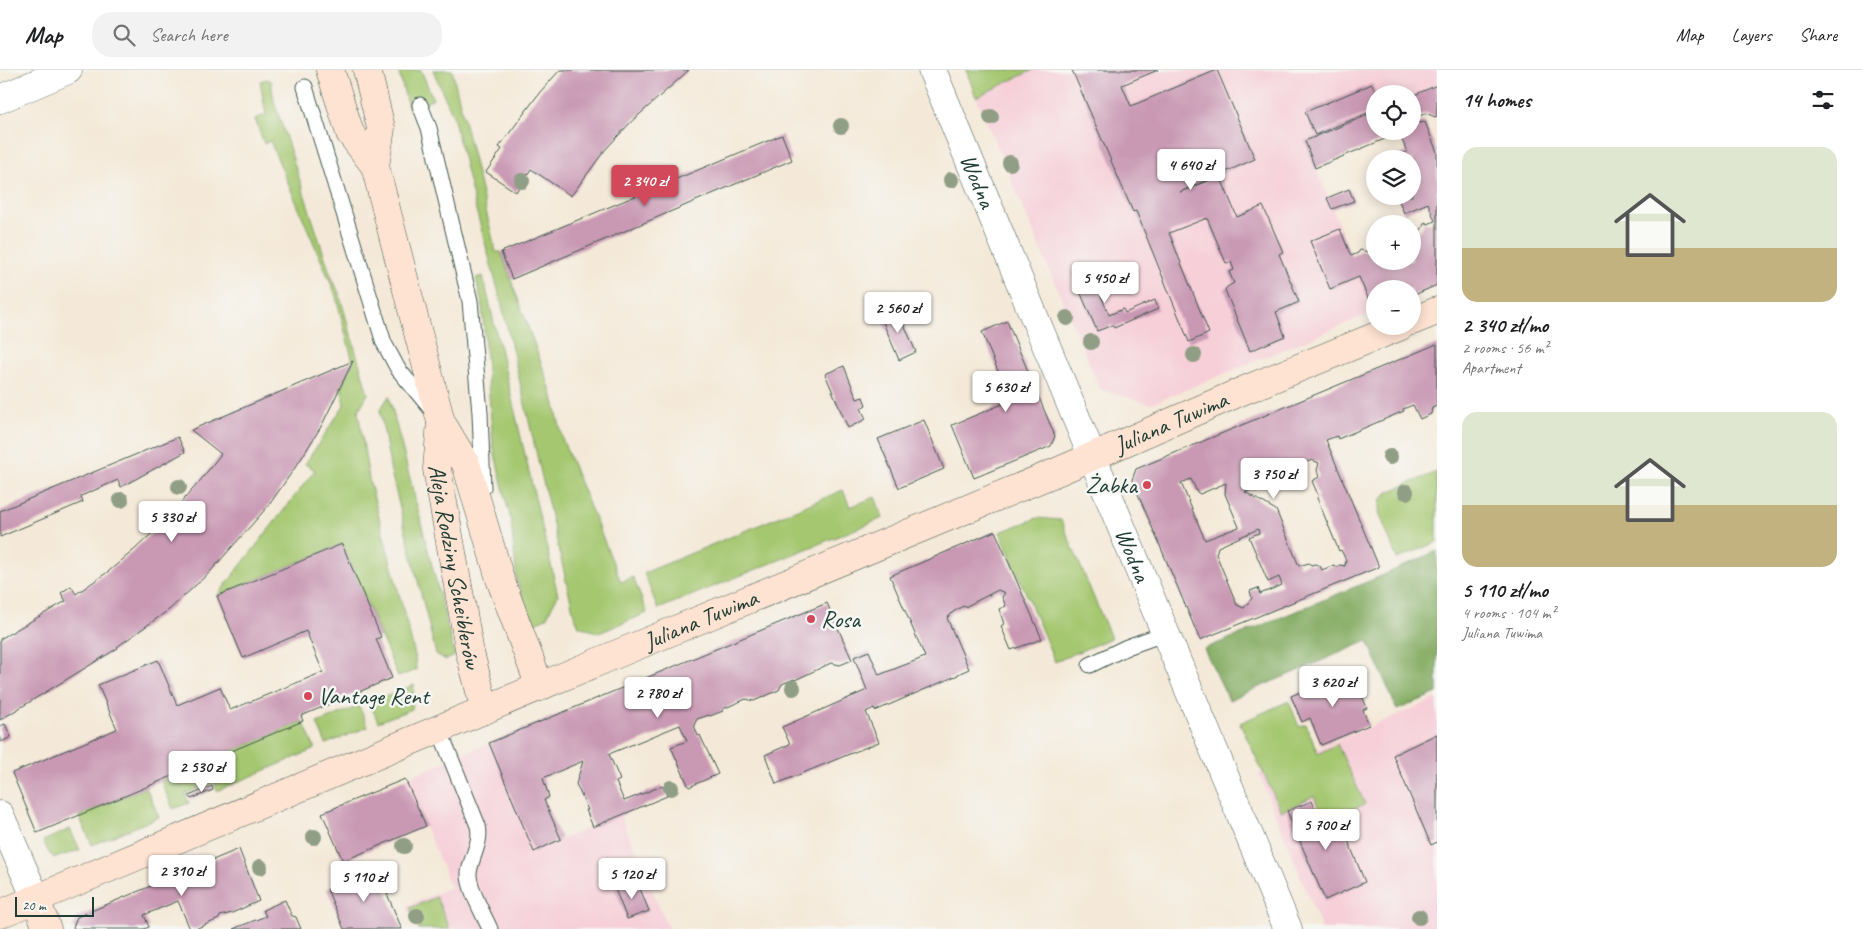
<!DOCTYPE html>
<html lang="en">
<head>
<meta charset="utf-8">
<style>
  body { margin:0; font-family:Caveat,sans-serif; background:#f2f2f2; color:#202124; height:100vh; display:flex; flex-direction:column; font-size:19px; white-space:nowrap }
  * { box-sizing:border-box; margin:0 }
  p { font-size:16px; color:#757577 }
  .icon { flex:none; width:28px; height:28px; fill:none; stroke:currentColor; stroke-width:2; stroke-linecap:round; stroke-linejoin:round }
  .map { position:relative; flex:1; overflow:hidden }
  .drawer { display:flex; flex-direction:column; background:#fff; width:425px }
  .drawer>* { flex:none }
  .tools { position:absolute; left:1366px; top:15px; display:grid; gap:10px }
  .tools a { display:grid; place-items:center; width:55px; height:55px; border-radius:50%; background:#fff; box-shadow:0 2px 12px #0003; font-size:25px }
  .scale { position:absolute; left:15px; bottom:12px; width:79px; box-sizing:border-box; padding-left:5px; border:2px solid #1f3d34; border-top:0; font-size:14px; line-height:18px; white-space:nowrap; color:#1f3d34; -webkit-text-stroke:4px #f6f6f2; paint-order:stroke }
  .price { position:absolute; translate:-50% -42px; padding:0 11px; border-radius:5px; background:#fff; color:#222; font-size:16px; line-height:32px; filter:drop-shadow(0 1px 2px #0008) }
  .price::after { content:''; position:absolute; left:50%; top:30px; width:15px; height:11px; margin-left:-8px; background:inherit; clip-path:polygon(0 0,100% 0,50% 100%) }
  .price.on { background:#d1495b; color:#fff }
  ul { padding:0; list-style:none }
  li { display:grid; align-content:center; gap:10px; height:265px; padding:0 25px }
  li span { display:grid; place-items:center; height:155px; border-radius:15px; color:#555 }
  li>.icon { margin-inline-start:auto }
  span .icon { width:90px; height:90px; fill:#fffc; stroke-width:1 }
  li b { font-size:21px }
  h2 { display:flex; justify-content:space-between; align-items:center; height:60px; padding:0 25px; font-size:21px }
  header { display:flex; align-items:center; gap:30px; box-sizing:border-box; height:70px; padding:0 25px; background:#fff; border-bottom:1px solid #e0e0e0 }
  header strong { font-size:24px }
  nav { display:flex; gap:28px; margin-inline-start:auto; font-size:18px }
  .search { width:350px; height:45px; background:#f2f2f2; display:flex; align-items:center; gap:12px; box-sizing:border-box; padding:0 18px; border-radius:20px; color:#757577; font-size:19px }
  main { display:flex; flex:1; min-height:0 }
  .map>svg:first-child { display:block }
  .built { fill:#f6cfd8 }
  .green { fill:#a5c76f; stroke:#628252 }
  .forest { fill:#84ac62; stroke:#52744b }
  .building { fill:#c999b4; fill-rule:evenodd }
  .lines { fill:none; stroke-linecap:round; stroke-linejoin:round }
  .lane-casing { stroke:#3f574d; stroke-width:17 }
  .street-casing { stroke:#3f574d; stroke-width:29 }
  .secondary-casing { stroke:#3f574d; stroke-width:29 }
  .lane { stroke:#fff; stroke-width:15 }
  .street { stroke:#fff; stroke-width:28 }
  .secondary { stroke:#fee3d2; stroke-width:28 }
  .tree { fill:#919e86 }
  .poi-dot { fill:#d1495b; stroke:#f6f6f2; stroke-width:2 }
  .labels { text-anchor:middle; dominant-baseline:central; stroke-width:5; stroke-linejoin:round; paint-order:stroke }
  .street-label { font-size:24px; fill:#1f3d34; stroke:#f6f6f2 }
  .poi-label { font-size:24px; fill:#1f3d34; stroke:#f6f6f2; text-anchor:start }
</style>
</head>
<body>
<header>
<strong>Map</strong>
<div class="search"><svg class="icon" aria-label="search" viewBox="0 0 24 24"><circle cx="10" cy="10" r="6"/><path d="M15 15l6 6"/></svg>Search here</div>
<nav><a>Map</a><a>Layers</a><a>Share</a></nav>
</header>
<main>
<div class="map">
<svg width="1437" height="859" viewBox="0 0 1437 859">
  <rect width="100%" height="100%" fill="#f6f6f2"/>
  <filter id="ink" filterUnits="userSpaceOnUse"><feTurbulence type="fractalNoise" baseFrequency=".02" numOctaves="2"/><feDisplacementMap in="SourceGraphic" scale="10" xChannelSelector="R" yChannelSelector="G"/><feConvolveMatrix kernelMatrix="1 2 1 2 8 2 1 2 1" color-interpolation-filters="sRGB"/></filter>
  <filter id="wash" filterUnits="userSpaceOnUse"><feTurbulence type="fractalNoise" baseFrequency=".0096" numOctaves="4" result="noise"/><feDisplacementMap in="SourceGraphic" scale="20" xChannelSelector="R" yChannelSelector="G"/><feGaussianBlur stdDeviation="1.12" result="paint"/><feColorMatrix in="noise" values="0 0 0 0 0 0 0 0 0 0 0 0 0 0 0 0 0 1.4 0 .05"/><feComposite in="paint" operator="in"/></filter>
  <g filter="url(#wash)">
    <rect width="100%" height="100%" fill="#f4e9d8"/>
    <!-- built -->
    <g class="built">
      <polygon points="1033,0 1437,0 1437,15 1413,26 1412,24 1375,24 1375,42 1305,71 1374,242 1151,334 1100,319 976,27"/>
      <polygon points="1437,628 1437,842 1436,843 1437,859 1322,859 1259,704"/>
      <polygon points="489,673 534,781 620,745 669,859 416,859 407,836 451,817 405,709"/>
    </g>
    <!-- green -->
    <g class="green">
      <polygon points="398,0 421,0 433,29 409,40"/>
      <polygon points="433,0 452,0 496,182 501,182 553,326 563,371 621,512 633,507 647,543 599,563 579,556 574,545 501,231 476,140 453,46"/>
      <polygon points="966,0 1033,0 976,27"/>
      <polygon points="267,9 271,11 274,31 330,203 339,223 368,324 358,341 369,409 415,585 416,600 398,607 342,474 217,526 315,400 305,394 344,335 341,317 353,292 335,223 270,71 264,74 255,49 266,45 260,11"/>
      <polygon points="483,206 558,525 546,548 533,554 517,511 511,451 493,376 482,235 476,208"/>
      <polygon points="389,326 455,586 446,590 436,584 391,402 380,340"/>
      <polygon points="1437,402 1437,472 1397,489 1379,442 1381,430 1388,422"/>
      <polygon points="843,420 850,437 875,427 883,448 658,539 644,503"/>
      <polygon points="1037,448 1061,450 1111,568 1055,592 1000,462"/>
      <polygon points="414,615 412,639 378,652 370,633"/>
      <polygon points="1289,631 1299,657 1306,654 1318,684 1337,674 1365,734 1324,751 1314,726 1281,741 1240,653"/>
      <polygon points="359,636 368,657 326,674 317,653"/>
      <polygon points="303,651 315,679 217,721 214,712 185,724 189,733 173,739 161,711"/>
      <polygon points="146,717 159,747 92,775 79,746"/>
      <polygon points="70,759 80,780 55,788 49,783 43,771"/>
      <polygon points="436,827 450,859 419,859 410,838"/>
    </g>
    <!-- forest -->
    <polygon class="forest" points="1437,481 1437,623 1397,640 1368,571 1229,630 1204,579 1379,507"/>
    <g id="blocks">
      <!-- building -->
      <g class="building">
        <polygon points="560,0 689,0 630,53 605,80 571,126 531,99 516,122 486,102 502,79 499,77 540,22"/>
        <polygon points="1072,0 1158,0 1122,15 1131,36 1217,0 1255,89 1180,122 1220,106 1237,147 1263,136 1283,182 1279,184 1299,232 1276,242 1285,266 1250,281 1225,220 1227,217 1234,213 1229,202 1234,200 1231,192 1226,193 1207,148 1169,163 1209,263 1189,272 1136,141 1133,142"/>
        <polygon points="1372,14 1376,24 1375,24 1375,40 1315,65 1305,42"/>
        <polygon points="1437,15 1437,46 1435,47 1426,43 1415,48 1418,53 1425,52 1437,82 1437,215 1412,226 1412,219 1375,219 1375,241 1374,242 1359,207 1330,219 1310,171 1340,159 1351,186 1358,183 1360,180 1369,182 1375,180 1375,191 1412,191 1412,164 1421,160 1425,152 1428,154 1435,151 1428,133 1404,143 1397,126 1412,126 1412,89 1392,89 1407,82 1399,63 1315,98 1305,71 1375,42 1375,61 1412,61 1412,26"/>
        <polygon points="782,65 792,90 512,209 501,182"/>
        <polygon points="1349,119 1354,131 1332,139 1327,128"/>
        <polygon points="1089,197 1109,245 1123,239 1125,243 1155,230 1158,239 1114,258 1113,255 1097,261 1072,203"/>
        <polygon points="897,238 916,282 899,290 880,245"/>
        <polygon points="1007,251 1055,366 1051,376 974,408 952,355 1010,331 982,262"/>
        <path d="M 1437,274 L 1437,336 L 1432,338 L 1431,344 L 1420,349 L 1413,335 L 1403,339 L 1404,341 L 1338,369 L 1337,366 L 1326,370 L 1379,497 L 1200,570 L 1132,410 L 1136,399 ZM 1312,390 L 1319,393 L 1317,400 L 1319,407 L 1312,411 L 1318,425 L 1317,428 L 1339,481 L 1341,480 L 1346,490 L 1345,496 L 1340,495 L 1336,497 L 1334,495 L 1322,500 L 1320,496 L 1315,494 L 1311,495 L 1309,493 L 1299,496 L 1276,440 L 1245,422 L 1255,418 L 1260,412 ZM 1191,409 L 1197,422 L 1200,424 L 1226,413 L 1225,424 L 1239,457 L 1205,470 L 1181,413 ZM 1258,459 L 1259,463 L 1249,467 L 1268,512 L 1279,507 L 1282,515 L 1260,524 L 1258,518 L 1250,521 L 1252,528 L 1244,538 L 1237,535 L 1216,484 L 1218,477 Z"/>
        <polygon points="353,291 322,355 301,389 269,435 210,502 170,539 117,577 118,578 0,650 0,569 66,531 61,523 71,516 76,524 109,501 134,480 165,451 199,412 221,384 191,360"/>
        <polygon points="844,296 857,329 863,327 866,335 861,338 866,349 848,358 825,304"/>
        <polygon points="924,350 944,399 899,418 878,369"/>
        <polygon points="178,367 185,382 121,417 118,410 81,426 83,432 0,467 0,441"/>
        <polygon points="995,461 1042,569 1011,580 1001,556 1004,554 999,539 1006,536 1002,527 1005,523 998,520 965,537 963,536 953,542 947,548 969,599 958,604 958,605 875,641 874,638 866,642 879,672 776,714 765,685 790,674 782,657 867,620 854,587 869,581 879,605 925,587 890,506"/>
        <polygon points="342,474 381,567 376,569 392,608 301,646 303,651 37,763 12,703 117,659 98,615 158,590 177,635 220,617 230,640 323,602 306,561 243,588 217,526"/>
        <polygon points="827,533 852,590 840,595 831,593 795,610 794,609 782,614 779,620 754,631 746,629 723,639 723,641 710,646 709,645 697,649 694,655 698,666 700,665 718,704 689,717 671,677 687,671 680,655 609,684 620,710 616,712 624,731 662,716 667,726 593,757 586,740 588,740 576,714 583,691 557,702 543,708 549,727 544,730 561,769 534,782 489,673"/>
        <polygon points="1349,602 1358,624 1361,623 1367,638 1363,640 1369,655 1321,675 1310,648 1302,652 1291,626"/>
        <polygon points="5,654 11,667 1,672 0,656"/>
        <polygon points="1437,664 1437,772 1431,775 1393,685"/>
        <polygon points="405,709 426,756 343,791 322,743"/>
        <polygon points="212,716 213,720 191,729 189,726"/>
        <polygon points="1312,731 1322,756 1339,749 1365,812 1325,830 1287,741"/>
        <polygon points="239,779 259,831 232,843 220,846 219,849 195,859 190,859 178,831 144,845 149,857 144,859 74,859 73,857 77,847"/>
        <polygon points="376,798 402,859 344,859 327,819"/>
        <polygon points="637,811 649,841 627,849 615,819"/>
        <polygon points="285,830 292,846 296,847 301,859 233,859 266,846 263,840"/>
      </g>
    </g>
  </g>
  <g filter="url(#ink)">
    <use href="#blocks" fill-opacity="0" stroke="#3f574d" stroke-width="1"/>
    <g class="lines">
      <defs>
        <g id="lane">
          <polyline points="305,17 384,273 398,299 432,340"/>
          <polyline points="420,35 429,58 470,231 480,343 483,418"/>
          <polyline points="1090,595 1127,577 1166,563"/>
          <path d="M 439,659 L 478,756 C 482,773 471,786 469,803 C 468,818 484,845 490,859"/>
        </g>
        <g id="street">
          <path id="s1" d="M 932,0 L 1288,859"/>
          <polyline points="0,29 68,0"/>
          <polyline points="0,745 36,829"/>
        </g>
        <g id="secondary">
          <polyline points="330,0 350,63 375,96 441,352 466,394 500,509 540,617"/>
          <polyline points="367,0 381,58 375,96"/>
          <polyline points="1412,251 1437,241"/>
          <path id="s2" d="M 441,352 L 437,399 L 470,583 L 485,640"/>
          <polyline points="36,829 47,859"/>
          <path id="s3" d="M 0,844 L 605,589 L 1059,401 L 1247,319 L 1401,256"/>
        </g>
      </defs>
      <!-- lane casing -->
      <use href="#lane" class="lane-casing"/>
      <!-- street casing -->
      <use href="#street" class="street-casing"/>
      <!-- secondary casing -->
      <use href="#secondary" class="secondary-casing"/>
      <!-- lane -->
      <use href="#lane" class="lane"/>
      <!-- street -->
      <use href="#street" class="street"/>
      <!-- secondary -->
      <use href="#secondary" class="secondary"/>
    </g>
    <!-- trees -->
    <g class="tree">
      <circle cx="991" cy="47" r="8"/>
      <circle cx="841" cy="56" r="8"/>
      <circle cx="1010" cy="93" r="8"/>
      <circle cx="951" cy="110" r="8"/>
      <circle cx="522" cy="111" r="8"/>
      <circle cx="1067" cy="248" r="8"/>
      <circle cx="1091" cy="272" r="8"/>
      <circle cx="1194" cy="285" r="8"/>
      <circle cx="1390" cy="387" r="8"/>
      <circle cx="179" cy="417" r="8"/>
      <circle cx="1406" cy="422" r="8"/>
      <circle cx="121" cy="430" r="8"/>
      <circle cx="793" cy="618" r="8"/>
      <circle cx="671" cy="718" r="8"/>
      <circle cx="314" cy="767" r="8"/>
      <circle cx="404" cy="776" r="8"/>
      <circle cx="260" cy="797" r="8"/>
      <circle cx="417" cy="846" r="8"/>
      <circle cx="1419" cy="847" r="8"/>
    </g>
  </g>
  <!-- markers -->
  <g class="poi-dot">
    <circle cx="1147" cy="415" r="5"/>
    <circle cx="811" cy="549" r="5"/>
    <circle cx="308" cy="626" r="5"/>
  </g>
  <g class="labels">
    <!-- street labels -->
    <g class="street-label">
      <text stroke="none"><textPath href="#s1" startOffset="120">Wodna</textPath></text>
      <text stroke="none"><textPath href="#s3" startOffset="1270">Juliana Tuwima</textPath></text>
      <text stroke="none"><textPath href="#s1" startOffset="525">Wodna</textPath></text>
      <text stroke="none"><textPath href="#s2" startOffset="146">Aleja Rodziny Scheiblerów</textPath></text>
      <text stroke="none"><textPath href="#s3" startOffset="760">Juliana Tuwima</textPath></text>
    </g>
    <!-- poi labels -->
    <g class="poi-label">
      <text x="1137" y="415" text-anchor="end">Żabka</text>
      <text x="821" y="549">Rosa</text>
      <text x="318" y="626">Vantage Rent</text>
    </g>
  </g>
</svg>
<div class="tools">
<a><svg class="icon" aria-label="locate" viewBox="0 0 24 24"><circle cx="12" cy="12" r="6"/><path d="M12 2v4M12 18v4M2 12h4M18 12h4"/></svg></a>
<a><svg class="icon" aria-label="layers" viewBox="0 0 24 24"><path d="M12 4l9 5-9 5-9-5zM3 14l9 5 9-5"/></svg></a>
<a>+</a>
<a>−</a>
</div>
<div class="scale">20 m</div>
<b class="price" style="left:1191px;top:121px">4 640 zł</b>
<b class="price on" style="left:645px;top:137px">2 340 zł</b>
<b class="price" style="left:1105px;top:234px">5 450 zł</b>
<b class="price" style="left:898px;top:264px">2 560 zł</b>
<b class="price" style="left:1006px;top:343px">5 630 zł</b>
<b class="price" style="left:1274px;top:430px">3 750 zł</b>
<b class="price" style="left:172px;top:473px">5 330 zł</b>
<b class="price" style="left:1333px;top:638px">3 620 zł</b>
<b class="price" style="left:658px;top:649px">2 780 zł</b>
<b class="price" style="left:202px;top:723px">2 530 zł</b>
<b class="price" style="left:1326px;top:781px">5 700 zł</b>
<b class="price" style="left:182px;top:827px">2 310 zł</b>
<b class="price" style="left:632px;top:830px">5 120 zł</b>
<b class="price" style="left:364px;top:833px">5 110 zł</b>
</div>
<section class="drawer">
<h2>14 homes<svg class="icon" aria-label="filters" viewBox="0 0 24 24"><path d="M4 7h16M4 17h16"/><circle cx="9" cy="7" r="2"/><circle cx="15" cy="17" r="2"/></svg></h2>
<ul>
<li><span style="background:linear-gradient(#dfe7d0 65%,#c2b280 0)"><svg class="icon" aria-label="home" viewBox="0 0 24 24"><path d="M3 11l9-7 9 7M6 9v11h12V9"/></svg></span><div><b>2 340 zł/mo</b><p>2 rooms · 56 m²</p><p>Apartment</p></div></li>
<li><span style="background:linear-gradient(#dfe7d0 60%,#c2b280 0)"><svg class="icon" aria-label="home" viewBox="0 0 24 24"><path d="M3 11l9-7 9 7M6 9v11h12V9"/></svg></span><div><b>5 110 zł/mo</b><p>4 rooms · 104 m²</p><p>Juliana Tuwima</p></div></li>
</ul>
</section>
</main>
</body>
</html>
